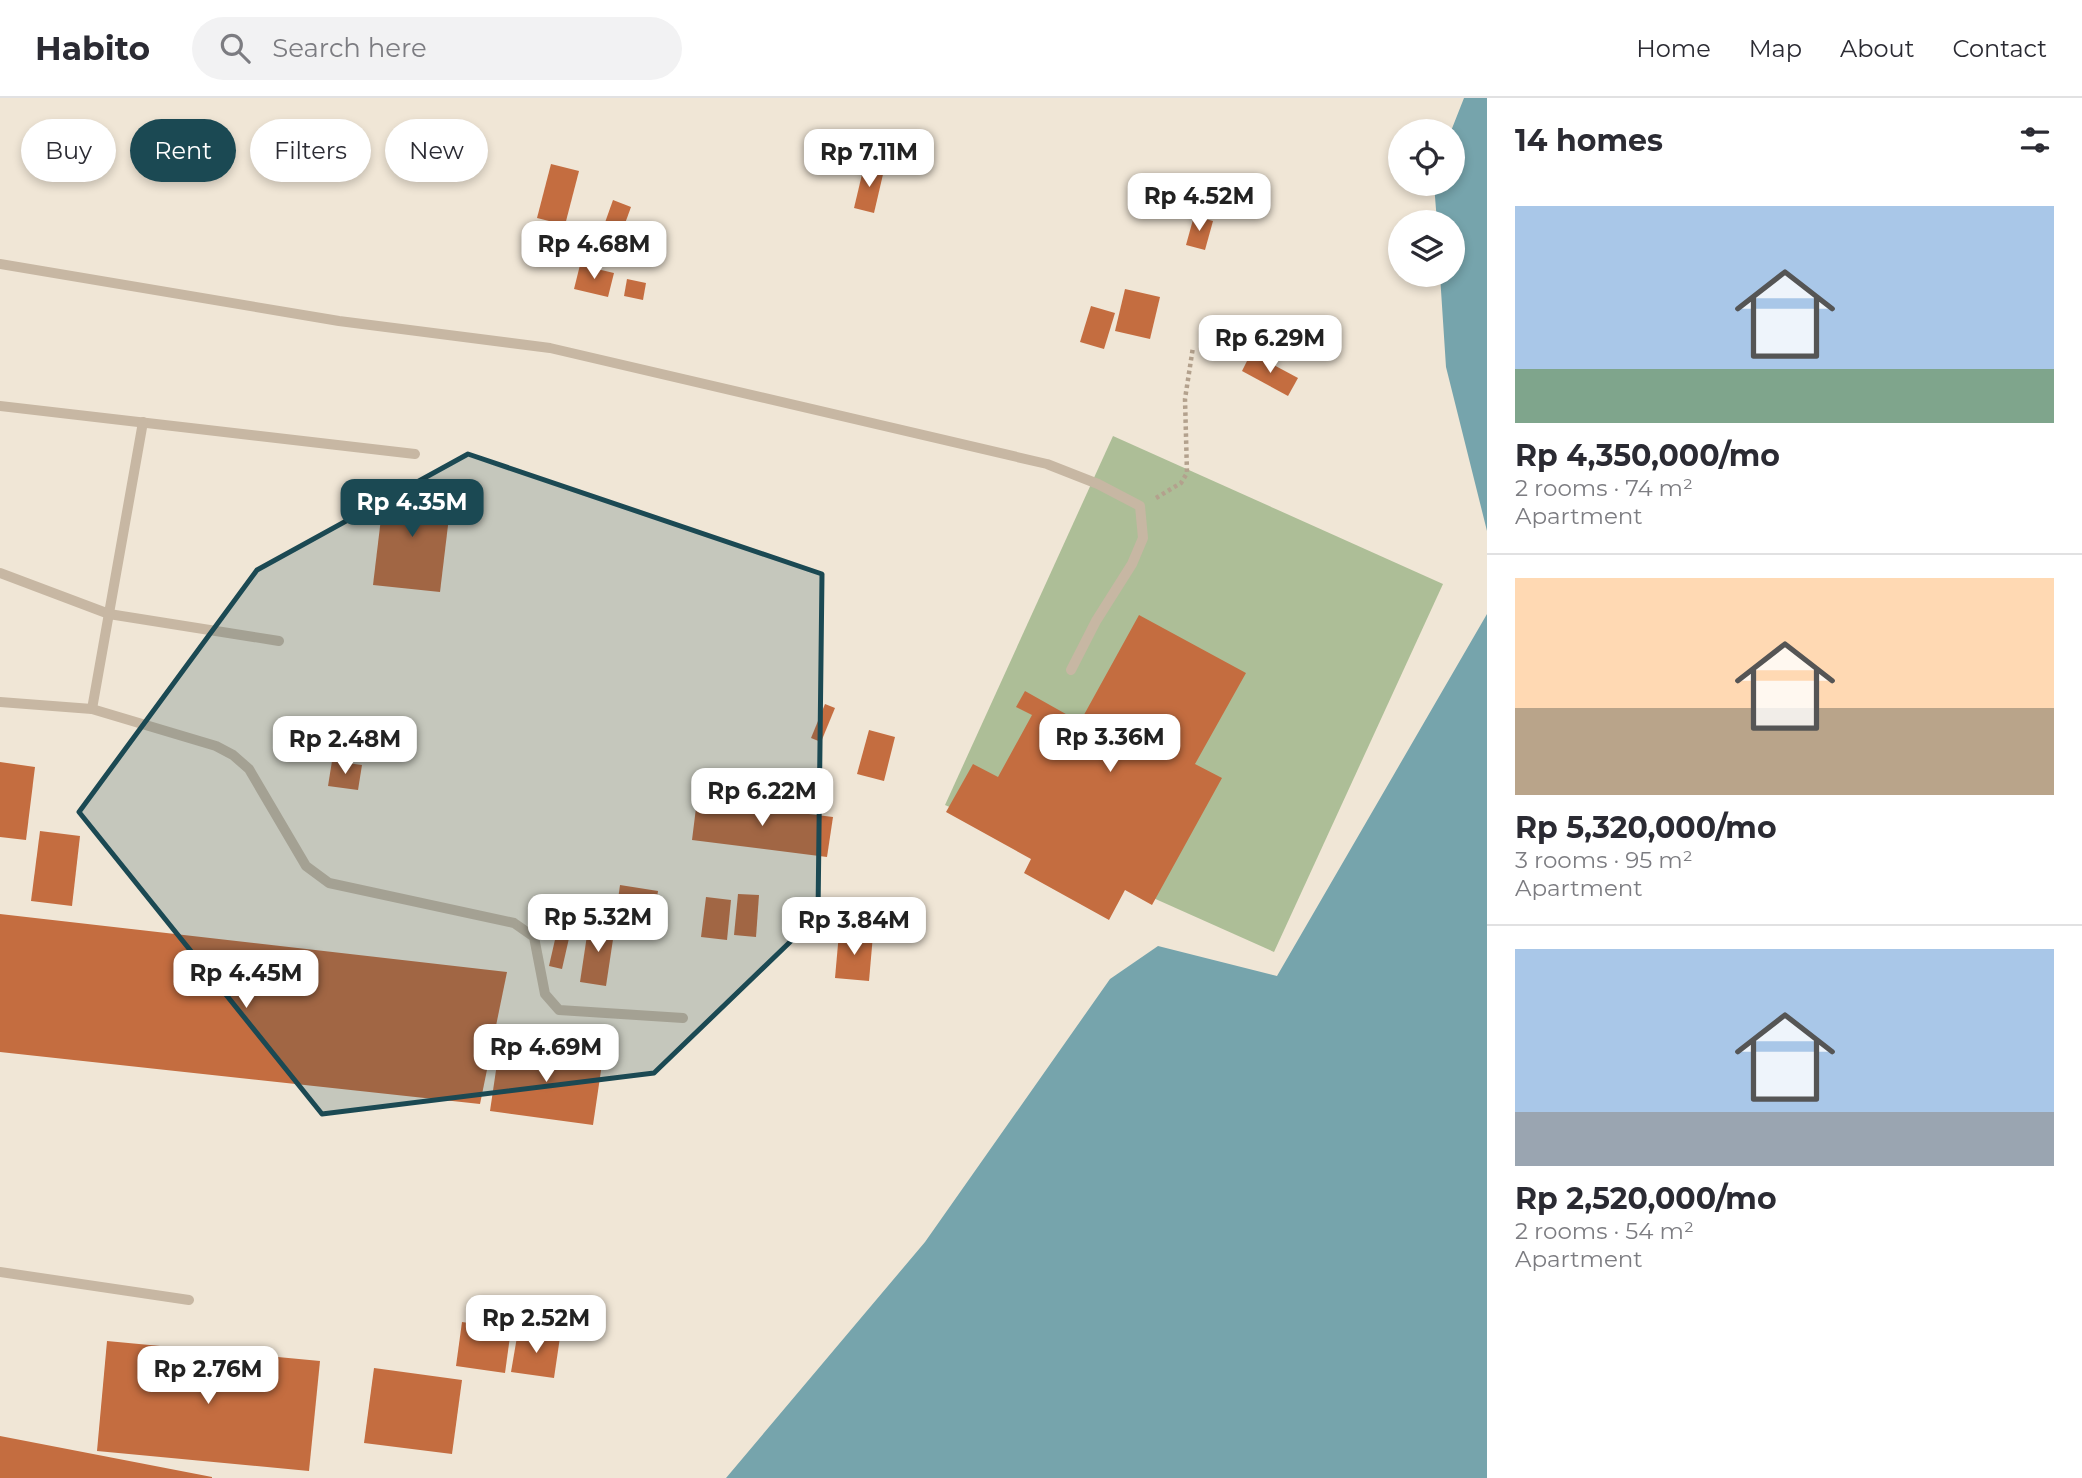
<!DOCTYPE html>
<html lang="en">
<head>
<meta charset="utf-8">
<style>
  body { margin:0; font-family:Montserrat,sans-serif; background:#f2f2f3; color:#2b2b33; height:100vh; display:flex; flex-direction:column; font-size:26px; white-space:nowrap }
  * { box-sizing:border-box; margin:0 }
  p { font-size:23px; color:#7c7c81 }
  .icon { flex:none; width:38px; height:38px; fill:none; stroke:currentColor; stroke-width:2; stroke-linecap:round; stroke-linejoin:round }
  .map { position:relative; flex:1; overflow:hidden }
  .drawer { display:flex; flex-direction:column; background:#fff; width:595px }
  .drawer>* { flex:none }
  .top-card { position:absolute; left:21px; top:21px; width:665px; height:63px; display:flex; gap:14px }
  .tools { position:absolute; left:1388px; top:21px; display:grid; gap:14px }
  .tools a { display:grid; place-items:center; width:77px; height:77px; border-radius:50%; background:#fff; box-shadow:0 4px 10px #0003; font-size:35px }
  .price { position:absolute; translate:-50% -60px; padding:0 16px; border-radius:14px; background:#fff; color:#222; font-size:23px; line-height:46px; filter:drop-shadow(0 2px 4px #0008) }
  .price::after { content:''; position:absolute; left:50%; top:42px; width:21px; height:16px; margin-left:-10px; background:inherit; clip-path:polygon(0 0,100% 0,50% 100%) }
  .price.active { background:#1b4953; color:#fff }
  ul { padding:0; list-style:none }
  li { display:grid; align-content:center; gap:14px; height:371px; padding:0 28px }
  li+li { border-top:2px solid #e1e1e2 }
  li span { display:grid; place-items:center; height:217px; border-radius:0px; color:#555 }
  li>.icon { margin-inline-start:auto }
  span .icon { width:126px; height:126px; fill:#fffc; stroke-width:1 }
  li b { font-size:30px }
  h2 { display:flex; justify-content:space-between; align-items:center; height:84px; padding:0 28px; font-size:30px }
  .chip { padding:0 24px; border-radius:32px; background:#fff; box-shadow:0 4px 10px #0003; font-size:24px; line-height:63px }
  .chip.active { background:#1b4953; color:#fff }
  header { display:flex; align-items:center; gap:42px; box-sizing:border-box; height:98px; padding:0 35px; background:#fff; border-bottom:2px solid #e1e1e2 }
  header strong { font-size:33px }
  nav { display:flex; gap:38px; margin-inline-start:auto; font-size:24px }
  .search { width:490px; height:63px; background:#f2f2f3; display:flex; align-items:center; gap:18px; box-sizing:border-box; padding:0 24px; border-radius:38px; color:#7c7c81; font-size:26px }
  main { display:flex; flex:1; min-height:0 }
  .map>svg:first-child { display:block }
  .green { fill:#adbe97 }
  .water { fill:#76a4ac }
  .building { fill:#c46d40 }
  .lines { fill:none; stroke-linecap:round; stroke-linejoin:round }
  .path { stroke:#b3a18d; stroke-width:4.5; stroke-dasharray:3.5 3.5; stroke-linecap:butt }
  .service { stroke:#c7b7a3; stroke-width:10 }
  .marked { fill:#1b4953; fill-opacity:0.2; stroke:#1b4953; stroke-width:5; stroke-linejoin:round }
</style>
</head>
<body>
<header>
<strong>Habito</strong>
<div class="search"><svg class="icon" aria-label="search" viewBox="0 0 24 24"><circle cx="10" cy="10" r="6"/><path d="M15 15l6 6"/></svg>Search here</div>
<nav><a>Home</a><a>Map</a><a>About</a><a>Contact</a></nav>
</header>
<main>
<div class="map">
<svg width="1487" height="1380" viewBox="0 0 1487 1380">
  <rect width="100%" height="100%" fill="#f0e6d6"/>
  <!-- green -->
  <polygon class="green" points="1113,338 1443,486 1274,854 945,707"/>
  <!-- water -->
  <g class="water">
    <polygon points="1464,0 1487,0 1487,433 1446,269 1440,177 1452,177 1452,124 1437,124 1434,86 1452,86 1451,33"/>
    <polygon points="1487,516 1487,1380 726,1380 925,1144 1110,881 1158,848 1277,878"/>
  </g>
  <!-- building -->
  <g class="building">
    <polygon points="551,66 579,73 565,127 537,120"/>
    <polygon points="864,68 884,72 874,115 854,110"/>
    <polygon points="613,102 631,109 615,153 597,147"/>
    <polygon points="1194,118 1213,123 1205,152 1186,147"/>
    <polygon points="539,124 565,131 556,161 530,153"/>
    <polygon points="580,167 614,175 608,199 574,191"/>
    <polygon points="627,181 646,185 643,202 624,198"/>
    <polygon points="1125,191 1160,199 1150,241 1115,233"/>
    <polygon points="1091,208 1115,215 1104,251 1080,244"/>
    <polygon points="1251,255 1298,280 1288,298 1242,273"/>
    <polygon points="385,387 452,394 440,494 373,487"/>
    <polygon points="1139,517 1246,575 1195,666 1222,680 1152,807 1125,792 1109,822 1024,775 1031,761 946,714 973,666 998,679 1032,617 1016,609 1025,593 1080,624"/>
    <polygon points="825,606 835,610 821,644 811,640"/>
    <polygon points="869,632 895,639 884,683 857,676"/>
    <polygon points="332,663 362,667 358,692 328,688"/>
    <polygon points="0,664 35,669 26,742 0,739"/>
    <polygon points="697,702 833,719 827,759 692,742"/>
    <polygon points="40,733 80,738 72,808 31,803"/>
    <polygon points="620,787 658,793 654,821 616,816"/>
    <polygon points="738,796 759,797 756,839 734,837"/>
    <polygon points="706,799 731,802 727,842 701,839"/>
    <polygon points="0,816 507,874 480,1006 0,954"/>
    <polygon points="559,824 572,827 562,871 549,868"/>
    <polygon points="589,824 615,828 606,888 580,884"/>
    <polygon points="839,835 873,837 869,883 835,880"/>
    <polygon points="500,945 603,959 593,1027 490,1013"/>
    <polygon points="462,1224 511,1231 505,1275 456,1268"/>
    <polygon points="518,1233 560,1239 554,1280 511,1274"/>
    <polygon points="107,1243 320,1263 309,1373 97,1353"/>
    <polygon points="374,1270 462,1282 452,1356 364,1345"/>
    <polygon points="0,1338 212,1379 212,1380 0,1380"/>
  </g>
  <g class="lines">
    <!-- path -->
    <polyline class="path" points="1156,400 1181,385 1187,375 1185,301 1193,249"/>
    <!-- service -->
    <g class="service">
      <polyline points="0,166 339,223 550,250 1047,366 1098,386 1140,408 1143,440 1132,466 1096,523 1071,572"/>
      <polyline points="0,308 415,356"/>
      <polyline points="0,475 109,516 279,543"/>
      <polyline points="0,604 92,611 216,648 233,657 249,671 306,768 329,785 514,825 534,839 545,896 559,912 683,920"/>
      <polyline points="92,611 143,324"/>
      <polyline points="0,1174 189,1202"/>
    </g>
  </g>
  <!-- marked area -->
  <path class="marked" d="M 468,356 L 822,476 L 818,817 L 654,975 L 322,1016 L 79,714 L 257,472 Z"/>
</svg>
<div class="tools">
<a><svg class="icon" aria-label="locate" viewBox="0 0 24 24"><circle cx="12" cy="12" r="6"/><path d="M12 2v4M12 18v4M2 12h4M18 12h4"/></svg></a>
<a><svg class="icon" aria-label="layers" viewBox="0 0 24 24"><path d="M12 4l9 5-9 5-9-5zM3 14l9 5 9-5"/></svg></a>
</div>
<b class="price" style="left:869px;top:91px">Rp 7.11M</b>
<b class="price" style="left:1199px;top:135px">Rp 4.52M</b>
<b class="price" style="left:594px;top:183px">Rp 4.68M</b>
<b class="price" style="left:1270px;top:277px">Rp 6.29M</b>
<b class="price active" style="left:412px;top:441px">Rp 4.35M</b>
<b class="price" style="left:1110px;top:676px">Rp 3.36M</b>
<b class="price" style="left:345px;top:678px">Rp 2.48M</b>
<b class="price" style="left:762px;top:730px">Rp 6.22M</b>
<b class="price" style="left:598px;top:856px">Rp 5.32M</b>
<b class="price" style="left:854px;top:859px">Rp 3.84M</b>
<b class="price" style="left:246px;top:912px">Rp 4.45M</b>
<b class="price" style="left:546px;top:986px">Rp 4.69M</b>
<b class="price" style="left:536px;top:1257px">Rp 2.52M</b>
<b class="price" style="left:208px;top:1308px">Rp 2.76M</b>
<div class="top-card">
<a class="chip">Buy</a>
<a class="chip active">Rent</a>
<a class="chip">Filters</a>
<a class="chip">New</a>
</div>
</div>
<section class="drawer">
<h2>14 homes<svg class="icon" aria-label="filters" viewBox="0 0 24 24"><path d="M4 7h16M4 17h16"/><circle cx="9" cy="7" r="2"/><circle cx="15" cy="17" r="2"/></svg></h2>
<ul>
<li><span style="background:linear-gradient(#a9c7e8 75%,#7fa58c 0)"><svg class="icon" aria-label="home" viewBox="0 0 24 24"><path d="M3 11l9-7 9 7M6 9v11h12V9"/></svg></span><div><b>Rp 4,350,000/mo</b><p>2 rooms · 74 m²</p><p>Apartment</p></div></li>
<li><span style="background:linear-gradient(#ffd9b3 60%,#b9a48a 0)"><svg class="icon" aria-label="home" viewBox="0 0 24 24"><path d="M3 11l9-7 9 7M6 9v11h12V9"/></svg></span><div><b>Rp 5,320,000/mo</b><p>3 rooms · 95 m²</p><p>Apartment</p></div></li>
<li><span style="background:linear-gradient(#a9c7e8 75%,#9aa5b1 0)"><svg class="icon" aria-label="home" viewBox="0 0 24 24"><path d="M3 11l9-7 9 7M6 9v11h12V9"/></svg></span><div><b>Rp 2,520,000/mo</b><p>2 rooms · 54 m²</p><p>Apartment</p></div></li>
</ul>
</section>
</main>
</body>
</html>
